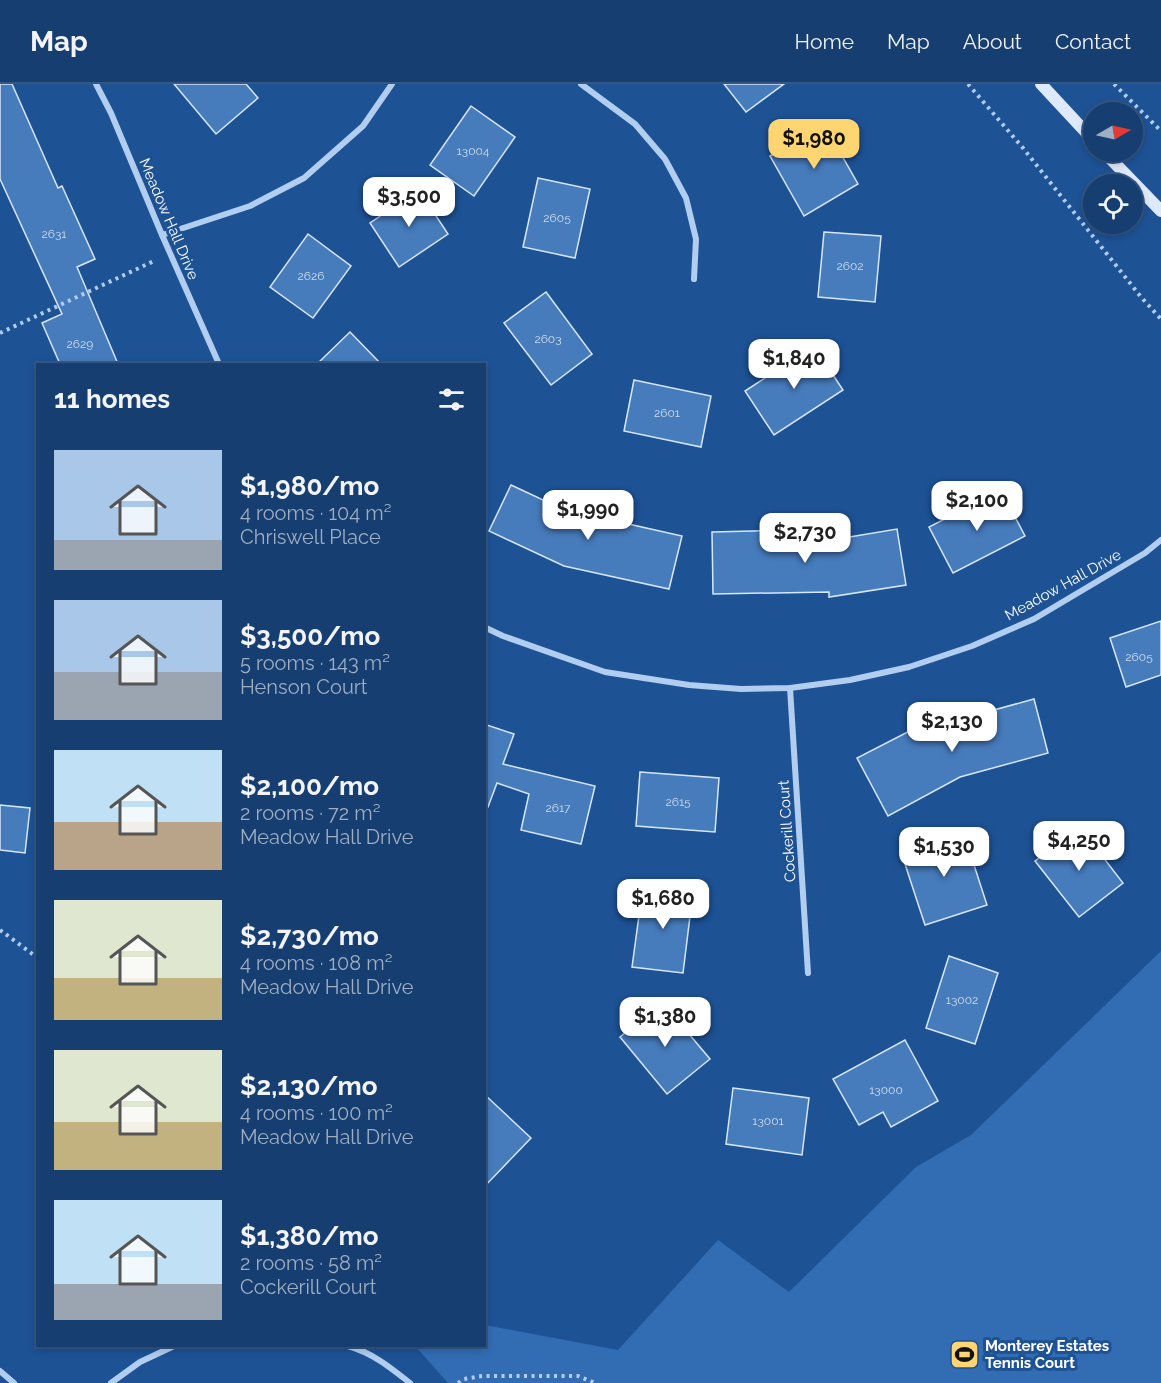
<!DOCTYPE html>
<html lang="en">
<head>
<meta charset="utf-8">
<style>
  body { margin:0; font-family:Raleway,sans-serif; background:#1f4575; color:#f1f3f6; height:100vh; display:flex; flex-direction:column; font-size:22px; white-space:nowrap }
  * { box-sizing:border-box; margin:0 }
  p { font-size:20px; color:#9eaec3 }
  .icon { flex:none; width:33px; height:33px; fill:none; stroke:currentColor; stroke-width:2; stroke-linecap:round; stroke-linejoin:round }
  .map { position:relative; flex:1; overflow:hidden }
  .sheet { position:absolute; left:36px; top:279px; width:450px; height:984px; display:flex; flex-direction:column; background:#163e70; border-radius:0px; box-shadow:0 3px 9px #0003,0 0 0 2px #355783 }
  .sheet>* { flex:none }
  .needle { width:39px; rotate:81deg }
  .buttons { position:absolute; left:1083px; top:18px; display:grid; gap:12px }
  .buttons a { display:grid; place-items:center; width:60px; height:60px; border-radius:50%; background:#163e70; box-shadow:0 3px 9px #0003,0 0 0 2px #355783; font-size:30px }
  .price { position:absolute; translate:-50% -51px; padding:0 14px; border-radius:12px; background:#fff; color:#222; font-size:20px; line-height:39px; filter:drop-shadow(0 2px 3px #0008) }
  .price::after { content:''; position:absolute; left:50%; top:36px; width:18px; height:14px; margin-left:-9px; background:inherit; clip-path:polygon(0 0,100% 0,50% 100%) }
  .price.current { background:#fed570; color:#111 }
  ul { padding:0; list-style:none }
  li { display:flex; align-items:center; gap:18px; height:150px; padding:0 18px }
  li span { display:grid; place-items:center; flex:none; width:168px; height:120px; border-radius:0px; color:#555 }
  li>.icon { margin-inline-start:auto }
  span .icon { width:72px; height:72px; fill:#fffc; stroke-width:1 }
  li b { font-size:26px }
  h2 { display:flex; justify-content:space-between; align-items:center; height:72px; padding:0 18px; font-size:26px }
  header { display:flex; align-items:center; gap:36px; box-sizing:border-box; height:84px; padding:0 30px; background:#163e70; border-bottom:2px solid #355783 }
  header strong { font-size:28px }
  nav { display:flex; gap:33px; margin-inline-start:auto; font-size:21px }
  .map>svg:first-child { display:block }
  .green { fill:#326cb3 }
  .building { fill:#467bbc; stroke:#d7e7fa; stroke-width:1.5 }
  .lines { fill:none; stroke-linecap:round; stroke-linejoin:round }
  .path { stroke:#b1cdef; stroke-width:4; stroke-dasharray:3 4.5; stroke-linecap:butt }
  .minor { stroke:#b1cdef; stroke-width:6 }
  .secondary { stroke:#deeafb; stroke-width:12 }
  .labels { text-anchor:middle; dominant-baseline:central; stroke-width:6; stroke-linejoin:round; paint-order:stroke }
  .number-label { font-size:12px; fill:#d1deee }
  .street-label { font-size:15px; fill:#fff; stroke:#1d5295 }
  .poi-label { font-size:15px; font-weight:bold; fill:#fff; stroke:#1d5295; text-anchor:start }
</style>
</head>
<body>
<header>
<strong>Map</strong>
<nav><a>Home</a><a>Map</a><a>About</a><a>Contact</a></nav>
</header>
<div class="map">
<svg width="1161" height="1299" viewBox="0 0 1161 1299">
  <rect width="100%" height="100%" fill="#1d5295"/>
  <!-- green -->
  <polygon class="green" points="1161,867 1161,1299 448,1299 416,1263 420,1262 484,1262 485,1241 618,1266 718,1156 789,1208 916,1083 971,1051"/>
  <!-- building -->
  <g class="building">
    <polygon points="0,0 12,0 58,104 62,102 95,175 77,183 118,280 60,280 42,239 62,230 0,95"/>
    <polygon points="174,0 246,0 258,14 216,50"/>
    <polygon points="724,0 784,0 746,28"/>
    <polygon points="471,22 515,53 474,112 430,81"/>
    <polygon points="824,40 858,100 804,132 770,72"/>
    <polygon points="538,94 590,105 575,174 523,163"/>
    <polygon points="419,106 448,150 399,183 370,139"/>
    <polygon points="824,148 881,152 875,218 818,213"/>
    <polygon points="308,150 351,182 313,234 270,203"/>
    <polygon points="546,208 592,270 551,301 504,239"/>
    <polygon points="350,248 381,280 317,280"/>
    <polygon points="814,262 843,306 774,351 745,307"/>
    <polygon points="634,296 711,312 701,363 624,347"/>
    <polygon points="511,401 603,444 606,435 682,452 669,505 564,482 489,447"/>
    <polygon points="1001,406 1025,452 953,489 929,443"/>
    <polygon points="897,445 906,501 829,513 829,508 713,510 712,448 789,446 789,463"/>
    <polygon points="1161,537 1161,591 1126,603 1110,554"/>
    <polygon points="1034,615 1048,669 960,693 888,732 857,674 929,637 932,643"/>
    <polygon points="484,640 514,650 503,680 595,702 581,760 521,746 529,710 497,699 488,723 484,723"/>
    <polygon points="640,688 719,694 715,748 636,742"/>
    <polygon points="0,721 30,724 25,769 0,766"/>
    <polygon points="1079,742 1123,799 1079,833 1035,777"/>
    <polygon points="963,747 987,821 925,841 901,768"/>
    <polygon points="643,802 693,808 683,889 632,883"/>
    <polygon points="949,872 998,889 975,960 926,944"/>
    <polygon points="662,918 710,975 667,1010 620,953"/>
    <polygon points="905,956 938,1017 891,1043 883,1028 859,1041 833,995"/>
    <polygon points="733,1004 809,1014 802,1071 726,1060"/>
    <polygon points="484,1010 531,1054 484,1103"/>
  </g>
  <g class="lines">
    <!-- path -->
    <g class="path">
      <polyline points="968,0 1023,64 1141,213 1161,235"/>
      <polyline points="1114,0 1161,47"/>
      <polyline points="0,249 154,177"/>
      <polyline points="0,846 38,874"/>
      <polyline points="458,1299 464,1295 482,1292 578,1292 595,1299"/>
    </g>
    <!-- minor -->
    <g class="minor">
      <polyline points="96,0 111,29 162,151 219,280"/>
      <polyline points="581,0 635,40 665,75 686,114 696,155 694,195"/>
      <polyline points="162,151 250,122 304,94 363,42 392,0"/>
      <polyline points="484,543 503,552 605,588 689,601 741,605 790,604 850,596 909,583 972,562 1034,535 1145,469 1161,456"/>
      <polyline points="790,604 808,889"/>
      <path d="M 348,1262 C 373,1269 391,1284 410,1299"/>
      <polyline points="0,1287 14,1299"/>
      <polyline points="111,1299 140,1278 174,1262"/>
    </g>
    <!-- secondary -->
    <g class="secondary">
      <polyline points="1041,0 1094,57"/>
      <polyline points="1104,68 1161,127"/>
    </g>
  </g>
  <!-- icons -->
  <defs>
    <symbol id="stadium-square" viewBox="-11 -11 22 22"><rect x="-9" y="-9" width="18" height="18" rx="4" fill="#fed570" stroke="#1d5295"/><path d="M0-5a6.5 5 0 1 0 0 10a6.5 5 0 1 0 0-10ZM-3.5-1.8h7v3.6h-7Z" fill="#111"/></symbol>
  </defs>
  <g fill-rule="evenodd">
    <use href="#stadium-square" x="948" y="1254" width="33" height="33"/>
  </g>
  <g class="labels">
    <!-- number labels -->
    <g class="number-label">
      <text x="473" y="67">13004</text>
      <text x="557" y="134">2605</text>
      <text x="54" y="150">2631</text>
      <text x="850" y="182">2602</text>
      <text x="311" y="192">2626</text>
      <text x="548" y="255">2603</text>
      <text x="80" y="260">2629</text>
      <text x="667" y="329">2601</text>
      <text x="1139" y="573">2605</text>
      <text x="678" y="718">2615</text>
      <text x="558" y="724">2617</text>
      <text x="962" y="916">13002</text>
      <text x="886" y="1006">13000</text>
      <text x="768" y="1037">13001</text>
    </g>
    <!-- street labels -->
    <g class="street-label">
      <text transform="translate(169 135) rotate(67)">Meadow Hall Drive</text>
      <text transform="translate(1063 501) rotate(-29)">Meadow Hall Drive</text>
      <text transform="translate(787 747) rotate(-94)">Cockerill Court</text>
    </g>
    <!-- poi labels -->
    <g class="poi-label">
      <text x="985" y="1262">Monterey Estates<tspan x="985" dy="17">Tennis Court</tspan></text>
    </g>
  </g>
</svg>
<div class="buttons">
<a><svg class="needle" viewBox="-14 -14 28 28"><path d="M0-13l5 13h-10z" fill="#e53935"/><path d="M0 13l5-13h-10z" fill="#9eaec3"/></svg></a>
<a><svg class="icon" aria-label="locate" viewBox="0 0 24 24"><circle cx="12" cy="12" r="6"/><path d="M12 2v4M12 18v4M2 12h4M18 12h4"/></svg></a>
</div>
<b class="price current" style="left:814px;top:86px">$1,980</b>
<b class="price" style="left:409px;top:144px">$3,500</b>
<b class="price" style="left:794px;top:306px">$1,840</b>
<b class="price" style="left:977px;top:448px">$2,100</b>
<b class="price" style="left:588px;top:457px">$1,990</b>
<b class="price" style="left:805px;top:480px">$2,730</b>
<b class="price" style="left:952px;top:669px">$2,130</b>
<b class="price" style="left:1079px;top:788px">$4,250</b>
<b class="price" style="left:944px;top:794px">$1,530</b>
<b class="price" style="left:663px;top:846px">$1,680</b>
<b class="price" style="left:665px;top:964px">$1,380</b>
<section class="sheet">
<h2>11 homes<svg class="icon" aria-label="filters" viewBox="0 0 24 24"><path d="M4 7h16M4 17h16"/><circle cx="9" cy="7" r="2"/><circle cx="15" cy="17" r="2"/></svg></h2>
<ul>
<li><span style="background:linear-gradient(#a9c7e8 75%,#9aa5b1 0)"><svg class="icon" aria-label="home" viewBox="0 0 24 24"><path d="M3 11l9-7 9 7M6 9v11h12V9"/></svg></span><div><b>$1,980/mo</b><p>4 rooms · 104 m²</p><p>Chriswell Place</p></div></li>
<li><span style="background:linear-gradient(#a9c7e8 60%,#9aa5b1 0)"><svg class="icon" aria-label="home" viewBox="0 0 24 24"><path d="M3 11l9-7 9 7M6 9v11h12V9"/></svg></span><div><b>$3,500/mo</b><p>5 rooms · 143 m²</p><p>Henson Court</p></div></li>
<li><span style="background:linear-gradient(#bfe0f5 60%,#b9a48a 0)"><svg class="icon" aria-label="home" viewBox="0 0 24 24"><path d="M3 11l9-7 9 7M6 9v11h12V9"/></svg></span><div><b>$2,100/mo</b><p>2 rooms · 72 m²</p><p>Meadow Hall Drive</p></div></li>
<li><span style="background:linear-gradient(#dfe7d0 65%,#c2b280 0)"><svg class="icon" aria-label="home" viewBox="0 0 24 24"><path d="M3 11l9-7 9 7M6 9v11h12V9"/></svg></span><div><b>$2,730/mo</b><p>4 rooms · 108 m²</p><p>Meadow Hall Drive</p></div></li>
<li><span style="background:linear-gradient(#dfe7d0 60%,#c2b280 0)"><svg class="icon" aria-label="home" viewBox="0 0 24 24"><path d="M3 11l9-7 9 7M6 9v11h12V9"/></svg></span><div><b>$2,130/mo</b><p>4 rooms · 100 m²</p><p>Meadow Hall Drive</p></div></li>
<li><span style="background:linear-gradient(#bfe0f5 70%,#9aa5b1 0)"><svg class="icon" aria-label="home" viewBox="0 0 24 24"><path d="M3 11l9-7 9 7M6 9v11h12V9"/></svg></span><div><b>$1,380/mo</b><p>2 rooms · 58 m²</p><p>Cockerill Court</p></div></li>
</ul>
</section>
</div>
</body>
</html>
